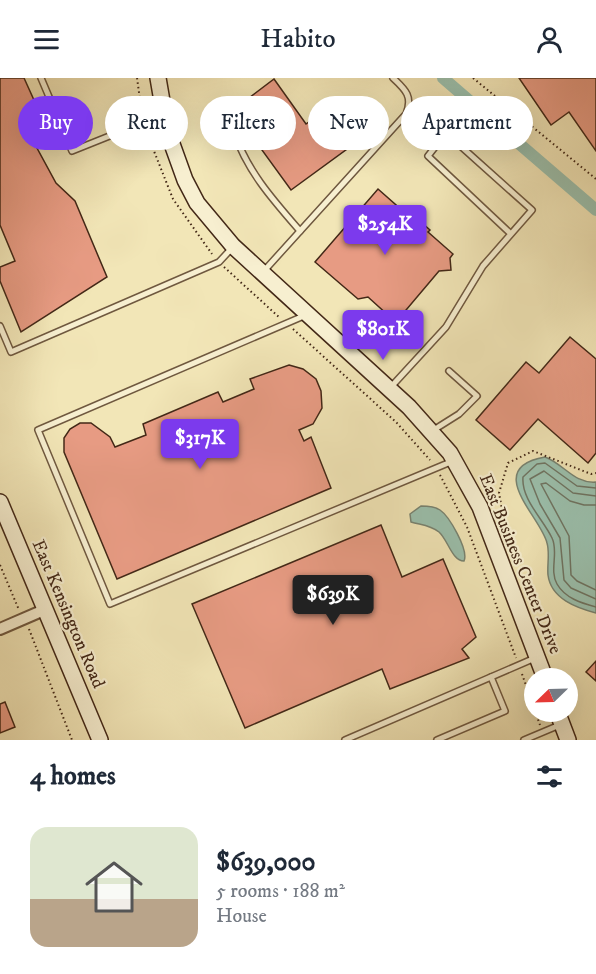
<!DOCTYPE html>
<html lang="en">
<head>
<meta charset="utf-8">
<style>
  body { margin:0; font-family:"IM FELL DW Pica",serif; background:#f2f2f3; color:#1f2937; height:100vh; display:flex; flex-direction:column; font-size:22px; white-space:nowrap }
  * { box-sizing:border-box; margin:0 }
  p { font-size:20px; color:#747a83 }
  .icon { flex:none; width:33px; height:33px; fill:none; stroke:currentColor; stroke-width:2; stroke-linecap:round; stroke-linejoin:round }
  .map { position:relative; height:662px; overflow:hidden }
  .side { display:flex; flex-direction:column; background:#fff; flex:1 }
  .side>* { flex:none }
  .guide { position:absolute; left:18px; top:18px; width:561px; height:54px; display:flex; gap:12px }
  .needle { width:39px; rotate:247deg }
  .fabs { position:absolute; left:524px; top:590px; display:grid; gap:12px }
  .fabs a { display:grid; place-items:center; width:54px; height:54px; border-radius:50%; background:#fff; box-shadow:0 6px 24px #0002; font-size:30px }
  .price { position:absolute; translate:-50% -51px; padding:0 14px; border-radius:6px; background:#7c3aed; color:#fff; font-size:20px; line-height:39px; filter:drop-shadow(0 2px 3px #0008) }
  .price::after { content:''; position:absolute; left:50%; top:36px; width:18px; height:14px; margin-left:-9px; background:inherit; clip-path:polygon(0 0,100% 0,50% 100%) }
  .price.selected { background:#222; color:#fff }
  ul { padding:0; list-style:none }
  li { display:flex; align-items:center; gap:18px; height:150px; padding:0 30px }
  li span { display:grid; place-items:center; flex:none; width:168px; height:120px; border-radius:18px; color:#555 }
  li>.icon { margin-inline-start:auto }
  span .icon { width:72px; height:72px; fill:#fffc; stroke-width:1 }
  li b { font-size:26px }
  h2 { display:flex; justify-content:space-between; align-items:center; height:72px; padding:0 30px; font-size:26px }
  .chip { padding:0 21px; border-radius:27px; background:#fff; box-shadow:0 6px 24px #0002; font-size:21px; line-height:54px }
  .chip.selected { background:#7c3aed; color:#fff }
  header { display:flex; justify-content:space-between; align-items:center; height:78px; padding:0 30px; background:#fff; font-size:27px; font-weight:600 }
  .map>svg:first-child { display:block }
  .water { fill:#9bc0ad; stroke:#788371; stroke-width:1.5 }
  .lines { fill:none; stroke-linecap:round; stroke-linejoin:round }
  .shore { stroke:#6f7462; stroke-width:1.5 }
  .canal { stroke:#9bc0ad; stroke-width:12 }
  .building { fill:#e79b83; stroke:#432817; stroke-width:1.5 }
  .lane-casing { stroke:#6f583f; stroke-width:8 }
  .street-casing { stroke:#6f583f; stroke-width:14 }
  .secondary-casing { stroke:#432817; stroke-width:18 }
  .path { stroke:#432817; stroke-width:2; stroke-dasharray:1.5 3; stroke-linecap:butt }
  .lane { stroke:#f7efd0; stroke-width:5 }
  .street { stroke:#f7efd0; stroke-width:10 }
  .secondary { stroke:#f7efd0; stroke-width:15 }
  .labels { text-anchor:middle; dominant-baseline:central; stroke-width:4.5; stroke-linejoin:round; paint-order:stroke }
  .street-label { font-size:18px; fill:#432817; stroke:#f7efd0 }
</style>
</head>
<body>
<header><svg class="icon" aria-label="menu" viewBox="0 0 24 24"><path d="M4 6h16M4 12h16M4 18h16"/></svg>Habito<svg class="icon" aria-label="person" viewBox="0 0 24 24"><circle cx="12" cy="8" r="4"/><path d="M4 21q1-7 8-7t8 7"/></svg></header>
<div class="map">
<svg width="596" height="662" viewBox="0 0 596 662">
  <rect width="100%" height="100%" fill="#f2e6b7"/>
  <filter id="stains"><feTurbulence type="fractalNoise" baseFrequency=".00333" numOctaves="4"/><feColorMatrix values="0 0 0 0 .2 0 0 0 0 .09 0 0 0 0 .02 0 0 0 .5 -.17"/></filter>
  <radialGradient id="worn" r=".72"><stop offset=".6" stop-color="#630" stop-opacity="0"/><stop offset="1" stop-color="#630" stop-opacity=".3"/></radialGradient>
  <!-- water -->
  <g class="water">
    <path d="M 545,379 C 564,386 574,406 596,404 L 596,535 C 577,530 551,521 548,497 C 547,487 550,475 547,465 C 541,439 482,390 545,379 Z"/>
    <path d="M 421,428 C 427,428 434,428 440,432 C 449,438 469,472 464,483 C 452,483 448,462 439,454 C 430,447 421,447 411,444 L 410,436 Z"/>
  </g>
  <g class="lines">
    <!-- shore -->
    <g class="shore">
      <path d="M 596,410 L 577,408 L 545,385 L 537,386 L 523,399 C 521,421 543,441 552,460 C 559,474 549,492 557,506 C 565,520 581,525 596,529"/>
      <polyline points="596,418 573,415 544,393 530,401 540,426 560,460 564,502 571,510 596,521"/>
      <polyline points="596,427 584,427 570,423 546,405 541,406 569,458 571,497 577,503 596,512"/>
    </g>
    <!-- canal -->
    <polyline class="canal" points="443,0 596,132"/>
  </g>
  <!-- building -->
  <g class="building">
    <polygon points="0,0 24,0 38,31 37,70 56,105 75,123 107,199 21,254 0,203 0,189 15,183 0,147"/>
    <polygon points="519,0 596,0 596,73 569,34 551,47"/>
    <polygon points="274,1 306,46 332,27 358,63 291,112 233,32"/>
    <polygon points="378,111 403,133 406,131 430,152 428,154 453,176 450,180 451,192 439,193 401,238 389,238 368,219 358,221 315,184"/>
    <polygon points="570,259 596,281 596,375 588,385 538,341 510,372 476,342 526,284 539,295"/>
    <polygon points="289,287 303,291 316,301 321,313 322,330 313,346 299,352 304,363 311,359 331,410 117,501 64,374 64,360 70,351 80,345 91,345 110,359 115,369 146,357 143,346 218,314 223,324 254,311 250,301"/>
    <polygon points="381,447 402,499 443,481 476,559 462,571 469,580 390,611 382,591 245,650 192,526"/>
    <polygon points="596,583 596,603 586,594"/>
    <polygon points="5,624 15,649 0,655 0,626"/>
  </g>
  <g class="lines">
    <defs>
      <g id="lane">
        <polyline points="41,0 72,73 162,37"/>
        <path d="M 234,54 C 247,93 273,122 300,153"/>
        <path d="M 263,194 L 406,36 C 413,19 406,12 393,0"/>
        <polyline points="306,237 38,352 110,526 453,383"/>
        <polyline points="0,248 11,274 219,184 232,170"/>
        <polyline points="390,310 446,249 483,188 532,132 446,55 428,78 511,156"/>
        <polyline points="432,353 459,336 477,318 449,293"/>
        <polyline points="345,662 535,580"/>
        <polyline points="437,662 505,633 491,599"/>
        <polyline points="524,662 562,646"/>
      </g>
      <polyline id="street" points="0,551 44,532"/>
      <g id="secondary">
        <polyline points="158,0 167,52 185,102 197,125 233,168 409,329 450,375 480,429 545,600"/>
        <polyline points="0,424 100,662"/>
        <polyline points="557,633 568,662"/>
      </g>
    </defs>
    <!-- lane casing -->
    <use href="#lane" class="lane-casing"/>
    <!-- street casing -->
    <use href="#street" class="street-casing"/>
    <!-- secondary casing -->
    <use href="#secondary" class="secondary-casing"/>
    <!-- path -->
    <g class="path">
      <polyline points="137,0 142,36"/>
      <polyline points="473,0 596,101"/>
      <polyline points="146,53 173,121 212,176"/>
      <polyline points="224,189 280,240"/>
      <polyline points="293,251 396,344 430,382"/>
      <polyline points="440,397 467,449 516,580"/>
      <polyline points="508,464 499,415 508,385 533,373 591,396 596,395"/>
      <polyline points="0,487 19,532"/>
      <polyline points="29,551 72,662"/>
      <polyline points="522,596 534,630"/>
      <polyline points="535,633 540,647"/>
    </g>
    <!-- lane -->
    <use href="#lane" class="lane"/>
    <!-- street -->
    <use href="#street" class="street"/>
    <!-- secondary -->
    <use href="#secondary" class="secondary"/>
  </g>
  <g class="labels">
    <!-- street labels -->
    <g class="street-label">
      <text transform="translate(520 486) rotate(68)">East Business Center Drive</text>
      <text transform="translate(68 536) rotate(67)">East Kensington Road</text>
    </g>
  </g>
  <rect width="100%" height="100%" filter="url(#stains)"/>
  <rect width="100%" height="100%" fill="url(#worn)"/>
</svg>
<div class="fabs">
<a><svg class="needle" viewBox="-14 -14 28 28"><path d="M0-13l5 13h-10z" fill="#e53935"/><path d="M0 13l5-13h-10z" fill="#747a83"/></svg></a>
</div>
<b class="price" style="left:385px;top:178px">$254K</b>
<b class="price" style="left:383px;top:283px">$801K</b>
<b class="price" style="left:200px;top:392px">$317K</b>
<b class="price selected" style="left:333px;top:548px">$639K</b>
<div class="guide">
<a class="chip selected">Buy</a>
<a class="chip">Rent</a>
<a class="chip">Filters</a>
<a class="chip">New</a>
<a class="chip">Apartment</a>
</div>
</div>
<section class="side">
<h2>4 homes<svg class="icon" aria-label="filters" viewBox="0 0 24 24"><path d="M4 7h16M4 17h16"/><circle cx="9" cy="7" r="2"/><circle cx="15" cy="17" r="2"/></svg></h2>
<ul>
<li><span style="background:linear-gradient(#dfe7d0 60%,#b9a48a 0)"><svg class="icon" aria-label="home" viewBox="0 0 24 24"><path d="M3 11l9-7 9 7M6 9v11h12V9"/></svg></span><div><b>$639,000</b><p>5 rooms · 188 m²</p><p>House</p></div></li>
</ul>
</section>
</body>
</html>
